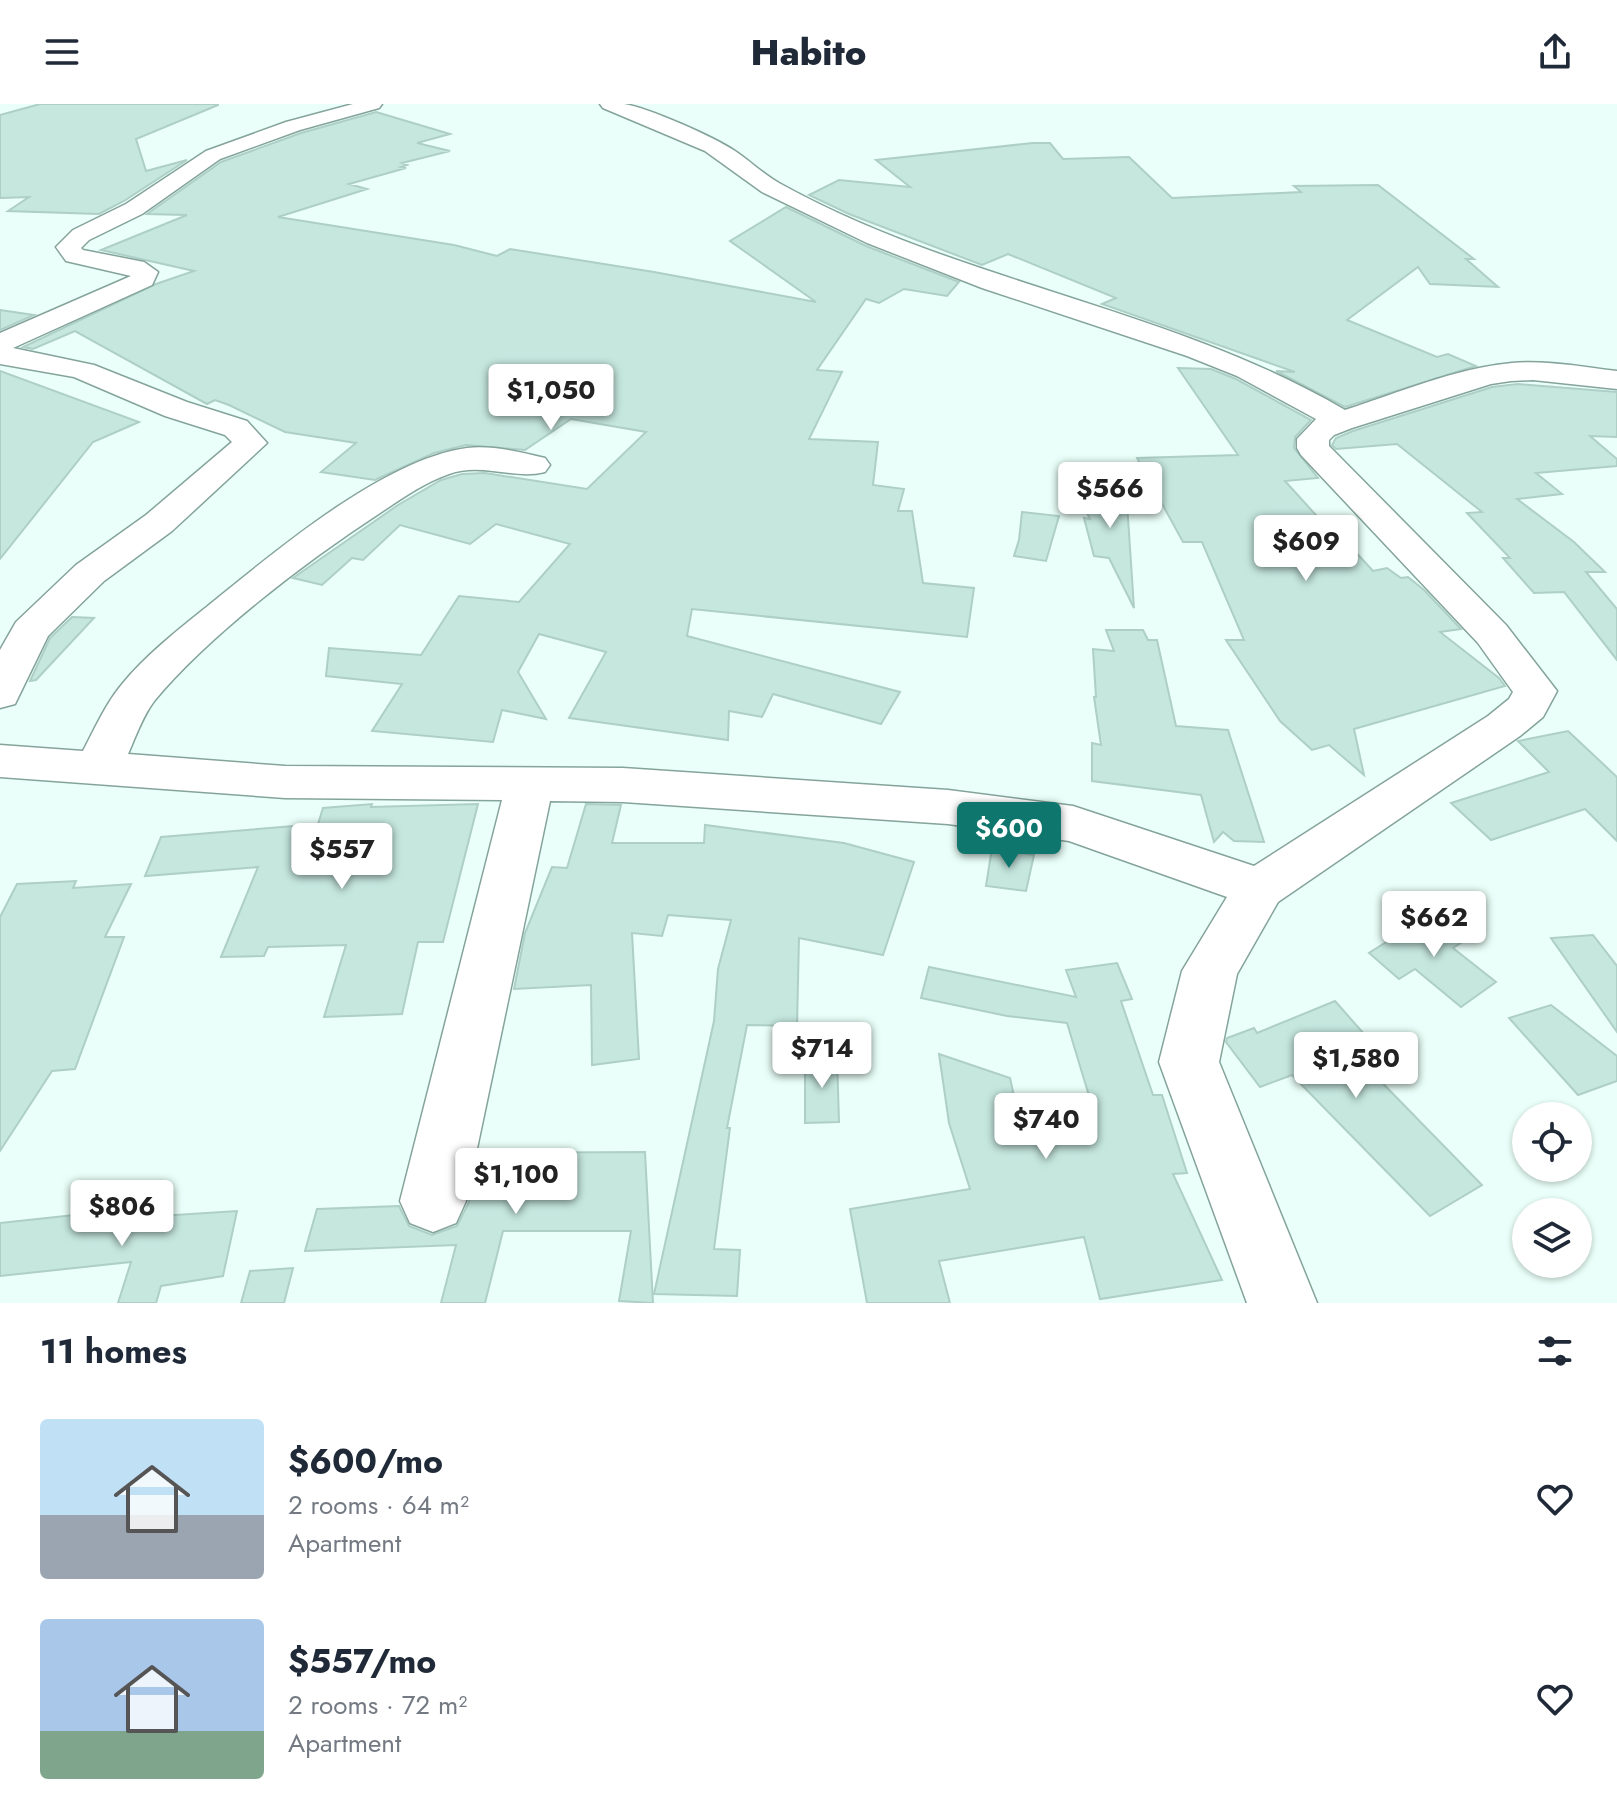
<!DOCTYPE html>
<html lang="en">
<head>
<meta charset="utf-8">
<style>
  body { margin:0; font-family:Jost,sans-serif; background:#f6f6f7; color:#1f2937; height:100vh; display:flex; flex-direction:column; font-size:30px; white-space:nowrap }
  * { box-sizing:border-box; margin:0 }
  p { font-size:26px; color:#747a83 }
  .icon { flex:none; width:44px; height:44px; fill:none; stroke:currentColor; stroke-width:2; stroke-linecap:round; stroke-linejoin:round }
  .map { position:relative; height:1199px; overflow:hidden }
  .side { display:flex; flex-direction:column; background:#fff; flex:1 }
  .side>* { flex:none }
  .fabs { position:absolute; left:1512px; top:998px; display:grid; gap:16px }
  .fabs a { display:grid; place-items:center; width:80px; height:80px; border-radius:50%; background:#fff; box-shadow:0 2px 6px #0004; font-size:40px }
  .price { position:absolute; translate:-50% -68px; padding:0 18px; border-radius:8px; background:#fff; color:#222; font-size:26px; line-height:52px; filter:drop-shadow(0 2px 4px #0008) }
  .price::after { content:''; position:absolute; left:50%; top:48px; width:24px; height:18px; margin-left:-12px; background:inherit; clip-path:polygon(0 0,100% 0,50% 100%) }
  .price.current { background:#0f766e; color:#fff }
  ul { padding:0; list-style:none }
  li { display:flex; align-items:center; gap:24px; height:200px; padding:0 40px }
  li span { display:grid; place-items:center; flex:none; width:224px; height:160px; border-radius:8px; color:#555 }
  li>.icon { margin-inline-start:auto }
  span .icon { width:96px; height:96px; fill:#fffc; stroke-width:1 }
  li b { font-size:34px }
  h2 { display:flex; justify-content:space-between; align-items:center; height:96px; padding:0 40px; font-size:34px }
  header { display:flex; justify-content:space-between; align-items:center; height:104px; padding:0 40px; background:#fff; font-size:36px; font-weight:800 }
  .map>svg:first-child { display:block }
  .building { fill:#c5e7de; stroke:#aecfc6; stroke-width:2 }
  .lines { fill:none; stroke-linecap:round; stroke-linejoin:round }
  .minor-casing { stroke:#84a49b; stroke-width:3 }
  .minor { fill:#fff; fill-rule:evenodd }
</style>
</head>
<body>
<header><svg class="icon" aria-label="menu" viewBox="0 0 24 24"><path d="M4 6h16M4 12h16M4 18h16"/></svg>Habito<svg class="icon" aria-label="share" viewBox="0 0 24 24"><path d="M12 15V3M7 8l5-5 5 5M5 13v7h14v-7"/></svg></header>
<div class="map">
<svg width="1617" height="1199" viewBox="0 0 1617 1199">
  <rect width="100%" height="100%" fill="#eafff9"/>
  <!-- building -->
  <g class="building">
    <polygon points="40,0 218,0 218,1 136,35 146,67 187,56 124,97 99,110 8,107 29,93 0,94 0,11"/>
    <polygon points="376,8 450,30 417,39 450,47 402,59 407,61 401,63 406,64 349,80 367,85 278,113 454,141 497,152 510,145 654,168 816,198 730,137 786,103 866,142 959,178 947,192 904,185 879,199 866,195 817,266 842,268 809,335 878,338 873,381 904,385 898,407 912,407 923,479 974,484 967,533 692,505 687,532 900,588 881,620 773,590 762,613 729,607 728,636 569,614 606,548 539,530 518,568 546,615 502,606 493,638 372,627 402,580 326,572 329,544 421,551 459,492 519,498 570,440 496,420 470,440 400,421 363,456 352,454 322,481 293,474 398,401 441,376 462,370 485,369 587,385 646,328 571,315 525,346 466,341 434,349 375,376 321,368 356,339 285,328 229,301 215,296 207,300 75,227 33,245 23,243 156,180 194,167 101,146 187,111 147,110 221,58 301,29"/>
    <polygon points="1033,39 1050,39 1063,55 1129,53 1172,94 1301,88 1294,82 1378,81 1474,155 1466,155 1498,183 1430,180 1418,163 1347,216 1437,253 1448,250 1476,262 1345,303 1276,267 1295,268 1102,200 1116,194 1008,150 982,161 849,110 809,91 839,76 910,83 876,56"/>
    <polygon points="0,206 34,211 0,226"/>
    <polygon points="1178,264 1211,265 1236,275 1311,316 1295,333 1294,344 1318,374 1285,377 1335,432 1341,432 1373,467 1387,464 1401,474 1408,473 1424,486 1461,525 1440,528 1499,574 1505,582 1354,625 1364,671 1329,641 1312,646 1280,617 1226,536 1244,536 1202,438 1183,438 1137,354 1238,351"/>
    <polygon points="0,267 139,318 93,338 0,455"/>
    <polygon points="1518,280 1617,288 1617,333 1590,332 1617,355 1617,362 1536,369 1562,390 1517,395 1574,438 1605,468 1586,468 1617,505 1617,556 1564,488 1534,489 1503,454 1510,454 1467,409 1482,408 1397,340 1336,345 1332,341 1336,334 1353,327 1492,283"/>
    <polygon points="1126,384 1134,504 1109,454 1094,452 1084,414 1090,415 1075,386"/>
    <polygon points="1022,408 1059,412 1046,457 1014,452 1019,436"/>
    <polygon points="72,513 94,514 36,576 30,577 50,534"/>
    <polygon points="1106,526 1143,526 1148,536 1157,536 1176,622 1228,626 1264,738 1234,737 1223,728 1214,738 1201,691 1092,677 1092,639 1101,641 1094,593 1096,593 1093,545 1114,547"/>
    <polygon points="1568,627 1617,673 1617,737 1585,705 1491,736 1451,699 1549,668 1518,637"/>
    <polygon points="372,700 371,703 478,700 443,838 418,838 402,910 324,913 346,841 268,843 264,852 221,853 258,763 145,772 161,733 318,720 323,704"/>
    <polygon points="586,700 621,701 612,739 704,739 705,721 844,739 914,758 883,851 799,834 797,922 747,921 727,1024 730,1024 714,1145 740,1146 737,1192 654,1190 714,917 718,865 731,816 668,811 662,832 632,829 639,955 592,961 591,881 514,885 525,829 552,763 567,764"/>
    <polygon points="992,744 1034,751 1026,787 986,782"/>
    <polygon points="76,777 73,784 131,780 105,833 124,833 75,965 52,967 0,1047 0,813 17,780"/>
    <polygon points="1433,809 1467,835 1453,844 1496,878 1461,903 1415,865 1399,875 1369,849"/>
    <polygon points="1593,831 1617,862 1617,928 1551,834"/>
    <polygon points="1117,859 1132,895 1121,897 1153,991 1162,991 1187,1069 1173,1070 1222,1176 1100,1195 1084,1133 939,1157 950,1199 867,1199 850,1105 970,1085 949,1019 939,950 1010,974 1014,992 1020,991 1029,1017 1093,1005 1067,919 1007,912 921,894 929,863 1076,893 1066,866"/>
    <polygon points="1335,897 1380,948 1360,956 1482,1081 1430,1112 1292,971 1260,983 1226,938 1227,934 1254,924 1257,929"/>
    <polygon points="1551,901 1617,952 1617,977 1578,991 1509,914"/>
    <polygon points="837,953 839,1018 805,1019 805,954"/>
    <polygon points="645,1048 653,1199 619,1197 631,1127 503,1127 485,1199 441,1199 456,1141 305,1147 317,1105 399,1102 409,1122 432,1131 457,1122 469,1098 479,1049"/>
    <polygon points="131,1105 128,1114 237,1107 223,1172 161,1182 156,1199 118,1199 131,1158 0,1172 0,1119"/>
    <polygon points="293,1164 284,1199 241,1199 250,1167"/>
  </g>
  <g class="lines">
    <defs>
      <g id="minor">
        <polygon points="353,0 382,0 379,4 300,26 220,55 142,110 89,136 81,144 83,146 144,158 158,168 152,181 13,244 94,261 187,298 247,317 267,339 172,427 104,477 48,532 15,600 0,604 0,546 16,518 76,461 146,411 232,338 225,331 165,312 74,273 0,260 0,229 131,172 66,157 56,143 73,126 126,100 206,47 286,18"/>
        <path d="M 600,0 C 608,0 617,0 624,0 C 649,4 714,33 735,47 C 750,57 763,70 779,79 C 958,179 1168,202 1345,306 C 1398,289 1456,264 1512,259 C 1546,256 1583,263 1617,267 L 1617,285 L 1533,276 L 1511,277 L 1491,280 L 1352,324 L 1334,331 L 1329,336 L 1329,342 L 1506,521 L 1557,587 L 1543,613 L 1520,632 L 1278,798 L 1237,870 L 1219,958 L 1317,1199 L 1247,1199 L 1159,958 L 1182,867 L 1227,793 L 1069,737 L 948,720 L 623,698 L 550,697 L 466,1097 L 456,1119 L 433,1128 L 410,1119 L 400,1097 L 502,696 L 285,694 L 0,673 L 0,641 L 83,647 C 95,624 106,599 123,579 C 147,550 179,525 209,501 C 273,449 384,355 467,344 C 491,341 521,348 545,354 L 550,361 L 545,368 C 513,376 482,358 449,370 C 425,378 401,395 380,409 C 308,456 210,530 155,596 C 143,611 136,632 128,650 L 285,662 L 623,664 L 948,686 L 1073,702 L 1254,762 L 1488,612 L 1509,595 L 1513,588 L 1478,539 L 1301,351 L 1297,344 L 1297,335 L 1316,315 L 1237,272 L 1187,252 L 982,184 L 867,139 L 762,88 L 705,47 L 603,4 Z"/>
      </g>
    </defs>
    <!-- minor casing -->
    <use href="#minor" class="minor-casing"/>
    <!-- minor -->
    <use href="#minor" class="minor"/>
  </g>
</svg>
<div class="fabs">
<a><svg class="icon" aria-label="locate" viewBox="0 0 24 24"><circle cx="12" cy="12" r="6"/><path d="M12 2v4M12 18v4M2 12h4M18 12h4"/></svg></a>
<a><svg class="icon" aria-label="layers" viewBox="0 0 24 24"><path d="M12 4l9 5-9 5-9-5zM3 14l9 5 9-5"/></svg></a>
</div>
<b class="price" style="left:551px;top:328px">$1,050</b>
<b class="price" style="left:1110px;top:426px">$566</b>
<b class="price" style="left:1306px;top:479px">$609</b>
<b class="price current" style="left:1009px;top:766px">$600</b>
<b class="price" style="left:342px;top:787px">$557</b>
<b class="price" style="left:1434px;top:855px">$662</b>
<b class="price" style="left:822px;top:986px">$714</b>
<b class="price" style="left:1356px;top:996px">$1,580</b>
<b class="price" style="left:1046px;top:1057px">$740</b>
<b class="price" style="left:516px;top:1112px">$1,100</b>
<b class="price" style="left:122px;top:1144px">$806</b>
</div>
<section class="side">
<h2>11 homes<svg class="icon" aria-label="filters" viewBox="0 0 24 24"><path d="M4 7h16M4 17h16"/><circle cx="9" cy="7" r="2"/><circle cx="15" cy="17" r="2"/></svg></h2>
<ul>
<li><span style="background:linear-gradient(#bfe0f5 60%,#9aa5b1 0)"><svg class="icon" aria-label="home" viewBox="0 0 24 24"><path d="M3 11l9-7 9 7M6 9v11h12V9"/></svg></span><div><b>$600/mo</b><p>2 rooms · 64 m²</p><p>Apartment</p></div><svg class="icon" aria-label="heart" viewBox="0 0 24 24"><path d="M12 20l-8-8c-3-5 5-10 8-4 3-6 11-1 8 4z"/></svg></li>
<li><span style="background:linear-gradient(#a9c7e8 70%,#7fa58c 0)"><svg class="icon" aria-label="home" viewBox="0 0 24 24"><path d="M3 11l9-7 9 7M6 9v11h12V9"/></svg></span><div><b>$557/mo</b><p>2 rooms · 72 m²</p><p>Apartment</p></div><svg class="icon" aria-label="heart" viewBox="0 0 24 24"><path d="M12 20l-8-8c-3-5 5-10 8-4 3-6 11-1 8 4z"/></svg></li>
</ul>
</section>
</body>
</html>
